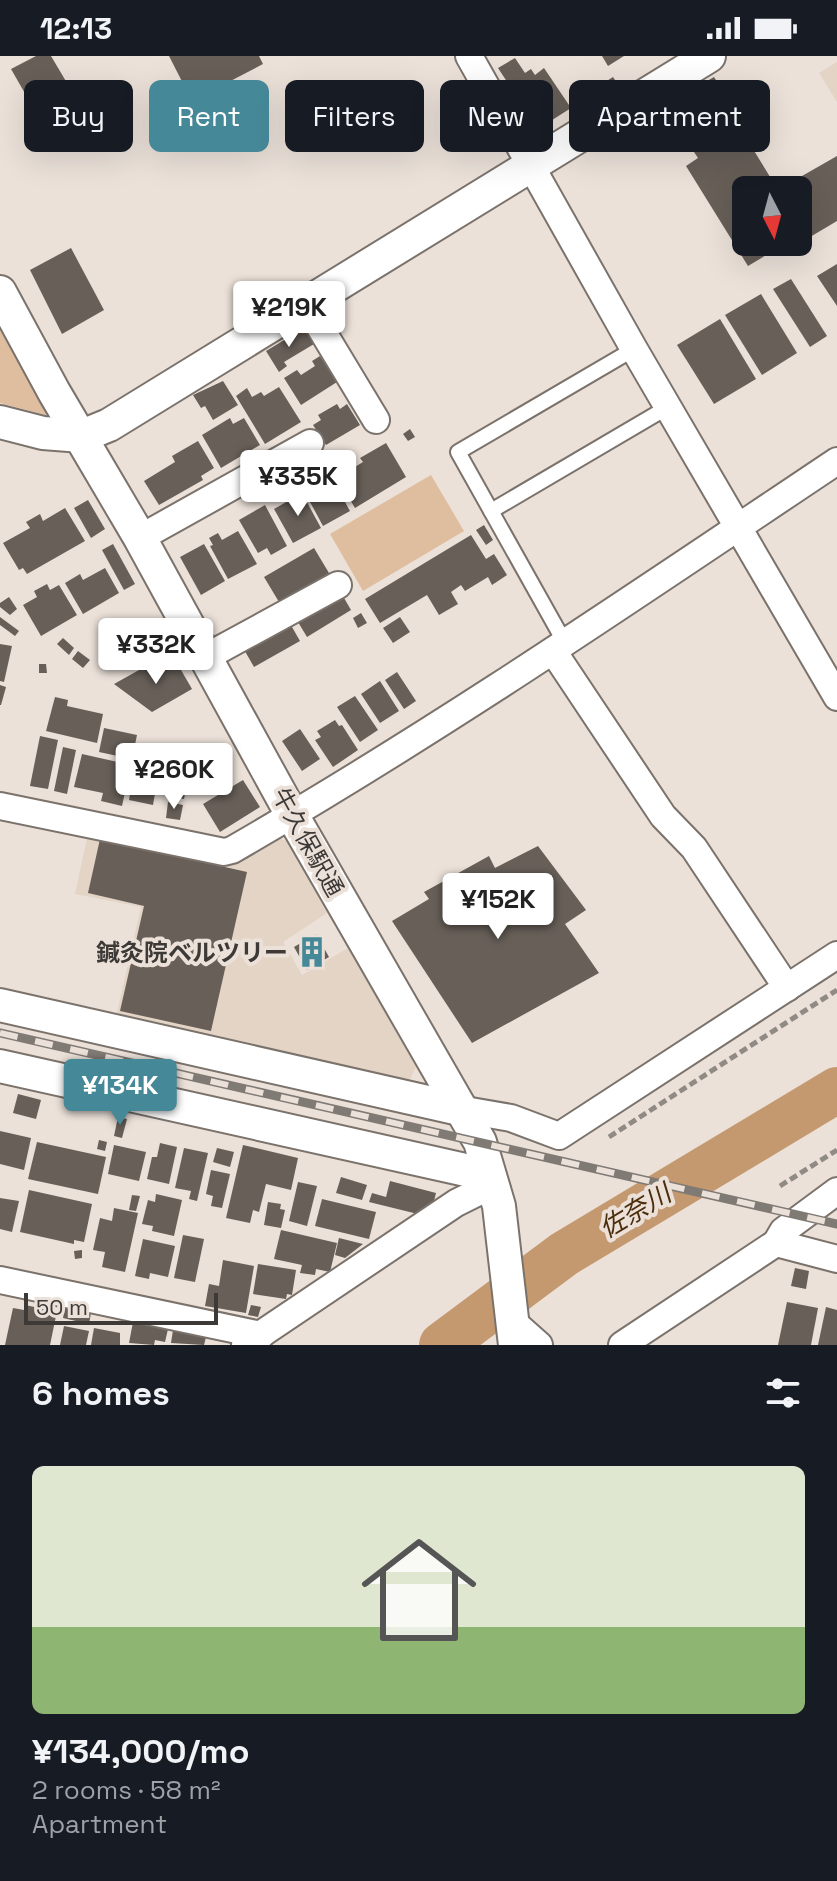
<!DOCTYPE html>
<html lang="en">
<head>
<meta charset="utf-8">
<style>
  body { margin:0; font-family:"Space Grotesk","Noto Sans JP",sans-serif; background:#242831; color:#f1f3f6; height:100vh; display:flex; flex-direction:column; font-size:30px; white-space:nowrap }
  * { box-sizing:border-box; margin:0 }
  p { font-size:26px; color:#9ea1a6 }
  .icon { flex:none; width:44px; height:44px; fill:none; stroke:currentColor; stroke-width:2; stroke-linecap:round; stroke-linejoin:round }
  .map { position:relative; height:1289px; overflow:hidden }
  .panel { display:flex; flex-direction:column; background:#171b24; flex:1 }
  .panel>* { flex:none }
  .banner { position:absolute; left:24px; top:24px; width:790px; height:72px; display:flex; gap:16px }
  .needle { width:52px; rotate:174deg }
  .buttons { position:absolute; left:732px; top:120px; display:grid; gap:16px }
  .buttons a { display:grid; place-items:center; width:80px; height:80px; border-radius:12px; background:#171b24; box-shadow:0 8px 32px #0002; font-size:40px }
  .scale { position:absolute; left:24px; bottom:20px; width:194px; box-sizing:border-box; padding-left:8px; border:4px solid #3c3936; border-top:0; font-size:22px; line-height:28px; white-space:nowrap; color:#3c3936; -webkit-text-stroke:6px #ebe1d9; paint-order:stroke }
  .price { position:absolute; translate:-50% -68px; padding:0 18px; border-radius:8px; background:#fff; color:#222; font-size:26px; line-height:52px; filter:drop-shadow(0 2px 4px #0008) }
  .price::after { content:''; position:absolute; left:50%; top:48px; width:24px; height:18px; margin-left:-12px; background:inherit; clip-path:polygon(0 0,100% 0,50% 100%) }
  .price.selected { background:#458897; color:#fff }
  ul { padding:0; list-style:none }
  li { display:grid; align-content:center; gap:16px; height:424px; padding:0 32px }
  li span { display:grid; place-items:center; height:248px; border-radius:12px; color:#555 }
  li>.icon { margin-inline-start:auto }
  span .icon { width:144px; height:144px; fill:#fffc; stroke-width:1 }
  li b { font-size:34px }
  h2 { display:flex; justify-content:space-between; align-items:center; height:96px; padding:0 32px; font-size:34px }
  .chip { padding:0 28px; border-radius:12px; background:#171b24; box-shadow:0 8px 32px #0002; font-size:28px; line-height:72px }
  .chip.selected { background:#458897; color:#fff }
  .status { display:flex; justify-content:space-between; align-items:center; height:56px; padding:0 40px; background:#171b24; direction:ltr }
  .status svg { height:22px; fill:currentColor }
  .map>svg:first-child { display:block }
  .built { fill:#e3d4c6 }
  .green { fill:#dfbe9f }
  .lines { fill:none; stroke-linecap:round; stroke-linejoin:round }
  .river { stroke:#c59970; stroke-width:46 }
  .building { fill:#675f58 }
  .service-casing { stroke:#7a726b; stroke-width:18 }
  .minor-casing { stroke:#7a726b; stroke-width:30 }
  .tertiary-casing { stroke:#7a726b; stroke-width:36 }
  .path { stroke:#908a84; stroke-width:5; stroke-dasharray:8 4; stroke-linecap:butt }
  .service { stroke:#fff; stroke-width:14 }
  .minor { stroke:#fff; stroke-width:26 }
  .tertiary { stroke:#fff; stroke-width:32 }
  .rail-casing { stroke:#807a75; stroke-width:9 }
  .rail { stroke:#ebe1d9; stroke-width:6; stroke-dasharray:18; stroke-linecap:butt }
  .labels { text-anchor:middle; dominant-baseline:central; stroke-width:8; stroke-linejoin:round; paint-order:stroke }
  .street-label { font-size:24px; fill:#3c3936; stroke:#ebe1d9 }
  .poi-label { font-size:24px; font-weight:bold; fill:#3c3936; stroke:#ebe1d9; text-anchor:end }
  .water-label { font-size:26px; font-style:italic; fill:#4c2d0c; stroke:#ebe1d9 }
</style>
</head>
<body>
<div class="status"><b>12:13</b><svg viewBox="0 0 49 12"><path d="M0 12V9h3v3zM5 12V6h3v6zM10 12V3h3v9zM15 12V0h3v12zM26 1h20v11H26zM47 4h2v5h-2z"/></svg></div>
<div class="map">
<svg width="837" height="1289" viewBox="0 0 837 1289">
  <rect width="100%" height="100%" fill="#ebe1d9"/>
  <!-- built -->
  <g class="built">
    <polygon points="837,6 837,46 819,17"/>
    <polygon points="88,778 232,803 279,782 287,785 327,857 283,886 302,919 348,892 416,1011 409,1025 116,961 141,851 75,838"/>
  </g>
  <!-- green -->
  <g class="green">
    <polygon points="0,263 50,353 46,359 0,347"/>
    <polygon points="431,419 464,475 363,535 330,478"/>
  </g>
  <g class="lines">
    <!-- river -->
    <polyline class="river" points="442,1289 564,1198 837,1034"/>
  </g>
  <!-- building -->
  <g class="building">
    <polygon points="36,0 51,0 83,54 46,74 11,13"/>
    <polygon points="169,0 259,0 263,8 192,45"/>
    <polygon points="602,0 624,0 608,10"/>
    <polygon points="515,2 525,17 531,13 535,19 544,12 571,52 538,73 498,12"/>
    <polygon points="613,21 617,27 603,36 599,30"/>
    <polygon points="714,21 721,32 693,50 685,38"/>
    <polygon points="722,71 729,83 742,75 778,134 746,134 746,186 788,186 748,210 686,110 698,102 690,90"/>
    <polygon points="837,100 837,165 810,181 798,161 798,134 792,134 788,128"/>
    <polygon points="71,192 104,254 62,278 30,214"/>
    <polygon points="837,208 837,250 817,220"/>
    <polygon points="791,223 827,280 810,291 773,233"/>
    <polygon points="761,238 797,297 762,319 725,259"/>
    <polygon points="720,263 756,323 714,348 677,289"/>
    <polygon points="304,272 314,288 284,306 287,310 279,316 266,295"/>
    <polygon points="320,300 337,326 301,349 284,322 297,314 301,319 315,310 312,305"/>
    <polygon points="223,325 238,349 213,364 205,350 201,352 193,339"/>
    <polygon points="279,331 301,366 265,388 236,340 247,332 252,341 261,336 264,340"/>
    <polygon points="337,348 340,353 347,348 360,369 326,389 313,369 321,364 318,359"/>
    <polygon points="230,362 233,368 244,362 260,389 221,412 202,379"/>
    <polygon points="410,373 415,381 408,385 403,378"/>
    <polygon points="198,385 214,412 201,420 203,424 159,449 144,425 175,406 172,400"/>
    <polygon points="386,387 406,421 355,452 337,422 363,406 360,402"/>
    <polygon points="325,421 327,423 331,421 350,455 323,470 303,433"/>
    <polygon points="302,437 321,472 293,487 274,453"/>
    <polygon points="88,444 105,473 91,482 74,452"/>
    <polygon points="265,449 287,490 271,499 267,492 258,497 239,464"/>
    <polygon points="65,452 85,485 27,518 23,512 19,514 3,487 30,472 26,466 40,458 43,465"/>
    <polygon points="484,469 493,484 486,489 476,474"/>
    <polygon points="238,475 257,508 228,523 210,490 213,489 209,482 218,477 222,484"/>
    <polygon points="471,479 486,503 494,498 507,519 492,529 488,521 465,535 461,529 451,536 458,548 439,559 427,539 380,567 365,543"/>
    <polygon points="113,488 135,528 124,534 102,494"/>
    <polygon points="204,488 225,525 201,539 180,501"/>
    <polygon points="314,492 332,522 282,551 264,521"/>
    <polygon points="105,512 119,537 83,558 65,527 80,518 83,524"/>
    <polygon points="47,528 50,534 59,529 77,559 41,580 23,549 37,541 34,535"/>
    <polygon points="340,535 351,554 307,581 295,561"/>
    <polygon points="9,541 17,553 10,559 0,551 0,547"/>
    <polygon points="361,557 367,567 358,572 353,562"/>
    <polygon points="0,561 19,575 15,580 0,569"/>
    <polygon points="400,561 410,576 393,587 383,572"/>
    <polygon points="288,564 300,585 254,611 242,590"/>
    <polygon points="63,582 74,592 69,599 57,588"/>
    <polygon points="0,588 12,590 4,626 0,625"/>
    <polygon points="78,595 90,604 83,612 72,603"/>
    <polygon points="169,606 172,610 177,607 192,633 152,656 114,628 148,609 153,616"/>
    <polygon points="39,608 46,608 47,617 39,617"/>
    <polygon points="397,616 416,645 404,653 385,624"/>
    <polygon points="380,625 399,655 380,667 361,638"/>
    <polygon points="0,629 6,631 1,649 0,649"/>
    <polygon points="355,640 378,674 360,686 337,651"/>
    <polygon points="55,641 68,644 67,650 103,658 97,687 46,675"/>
    <polygon points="335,664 339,670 342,669 358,694 333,711 315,684 321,681 317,675"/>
    <polygon points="104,672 137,679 132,703 99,696"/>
    <polygon points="300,673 320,703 302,715 282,685"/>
    <polygon points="40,680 58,684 48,733 30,730"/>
    <polygon points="63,691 76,694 67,738 54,735"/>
    <polygon points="171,696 192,701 184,743 163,738"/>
    <polygon points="82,698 131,709 122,750 101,745 103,737 74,731"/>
    <polygon points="137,698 161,703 153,749 129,744"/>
    <polygon points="243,724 260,751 220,776 203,748"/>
    <polygon points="168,746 183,749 180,764 166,762"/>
    <polygon points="100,783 247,816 211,975 120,955 144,850 88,837"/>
    <polygon points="538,790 586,854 565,868 599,917 472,987 392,865 429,843 424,836 489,800 495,812"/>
    <polygon points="316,878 329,901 307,914 294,891"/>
    <polygon points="18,1038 41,1044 36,1063 13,1057"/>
    <polygon points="118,1061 127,1063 122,1082 114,1080"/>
    <polygon points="0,1075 31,1082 24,1114 0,1108"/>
    <polygon points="99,1084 107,1086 105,1095 97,1093"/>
    <polygon points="37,1086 106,1101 98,1138 28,1123"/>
    <polygon points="160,1087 177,1091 169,1128 147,1123 152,1101 157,1101"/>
    <polygon points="114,1089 146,1096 139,1125 108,1118"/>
    <polygon points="243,1089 298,1102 291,1134 266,1128 259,1156 253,1154 250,1167 226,1162"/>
    <polygon points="184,1092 208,1097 197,1145 189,1143 191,1135 175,1132"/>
    <polygon points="217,1092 234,1096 230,1111 213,1106"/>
    <polygon points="211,1114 230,1118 222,1152 211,1150 213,1140 206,1138"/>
    <polygon points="341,1121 367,1129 362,1144 336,1137"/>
    <polygon points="390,1125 436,1137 430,1161 369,1146 372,1137 386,1141"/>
    <polygon points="298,1126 317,1130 307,1170 289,1165"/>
    <polygon points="29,1134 92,1148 84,1186 74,1184 74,1188 20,1176"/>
    <polygon points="156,1138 182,1144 174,1180 152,1175 153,1170 142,1168 148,1144 155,1146"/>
    <polygon points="132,1139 140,1140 136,1155 129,1154"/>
    <polygon points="0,1142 19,1145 12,1176 0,1173"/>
    <polygon points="322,1143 376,1156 369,1183 315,1170"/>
    <polygon points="268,1146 281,1148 280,1153 285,1154 281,1172 264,1169"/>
    <polygon points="114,1152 138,1157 125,1216 102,1211 105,1196 93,1194 100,1162 112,1165"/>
    <polygon points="281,1174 337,1187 330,1216 316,1213 315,1219 300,1217 302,1209 274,1203"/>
    <polygon points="183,1179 204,1183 195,1226 174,1222"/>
    <polygon points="339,1182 363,1188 345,1202 335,1199"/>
    <polygon points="143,1183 175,1190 168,1221 150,1217 149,1223 135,1220"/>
    <polygon points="82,1194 82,1202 75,1203 74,1195"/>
    <polygon points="223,1204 254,1210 246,1257 205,1250 209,1228 219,1230"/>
    <polygon points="258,1208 296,1214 292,1239 287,1238 286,1243 253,1238"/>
    <polygon points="795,1212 809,1215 806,1233 791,1230"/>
    <polygon points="787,1246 818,1252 811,1289 778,1289"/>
    <polygon points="25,1249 44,1253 43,1257 56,1260 50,1289 5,1289 13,1252 24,1254"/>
    <polygon points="251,1249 261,1251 258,1261 248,1259"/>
    <polygon points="826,1251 837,1254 837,1289 818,1289"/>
    <polygon points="65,1252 91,1257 89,1268 63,1262"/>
    <polygon points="133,1266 168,1273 165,1286 155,1284 154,1289 129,1287"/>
    <polygon points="64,1270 89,1275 86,1289 60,1289"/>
    <polygon points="94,1272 120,1277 120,1289 91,1289"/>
    <polygon points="173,1274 206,1281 204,1289 171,1287"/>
  </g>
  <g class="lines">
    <defs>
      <g id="service">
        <polyline points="491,455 668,351"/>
        <polyline points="565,587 458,396 634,293"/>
      </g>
      <g id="minor">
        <polyline points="469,0 634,293 837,641"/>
        <polyline points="306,248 376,364"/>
        <polyline points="140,482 310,387"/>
        <polyline points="553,595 663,760 694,792 787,932"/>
        <polyline points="206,601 338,529"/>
        <path d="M 0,750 L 224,796 L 232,794 C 440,674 638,538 837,405"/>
        <polyline points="459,1053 511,1062 559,1080 837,899"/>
        <polyline points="776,1187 837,1203"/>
        <polyline points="0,1224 261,1279"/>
        <polyline points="512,1265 539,1289"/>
        <polyline points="245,1289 456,1147 492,1129"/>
        <polyline points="622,1289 776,1187 783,1175 837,1135"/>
      </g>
      <g id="tertiary">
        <polyline points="0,236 54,336 140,482 292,759 480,1086 499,1150 515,1289"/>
        <polyline points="0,366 43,377 82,380 109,369 709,0"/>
        <polyline points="0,949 459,1053"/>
        <polyline points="0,1010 488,1119"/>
      </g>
    </defs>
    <!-- service casing -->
    <use href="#service" class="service-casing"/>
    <!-- minor casing -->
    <use href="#minor" class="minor-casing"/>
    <!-- tertiary casing -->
    <use href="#tertiary" class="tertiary-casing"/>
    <!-- path -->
    <g class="path">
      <polyline points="609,1081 837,934"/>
      <polyline points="780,1130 837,1094"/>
    </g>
    <!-- service -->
    <use href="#service" class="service"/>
    <!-- minor -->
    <use href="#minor" class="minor"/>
    <!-- tertiary -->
    <use href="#tertiary" class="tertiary"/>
    <defs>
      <polyline id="rail" points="0,977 837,1168"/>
    </defs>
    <!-- rail casing -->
    <use href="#rail" class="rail-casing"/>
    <!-- rail -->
    <use href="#rail" class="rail"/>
  </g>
  <!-- icons -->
  <defs>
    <symbol id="building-bare" viewBox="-9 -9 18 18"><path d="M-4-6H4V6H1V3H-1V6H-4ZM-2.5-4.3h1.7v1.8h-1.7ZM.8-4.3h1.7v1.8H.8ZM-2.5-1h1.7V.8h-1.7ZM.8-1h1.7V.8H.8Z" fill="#458897" stroke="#ebe1d9" stroke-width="2.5" paint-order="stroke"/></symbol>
  </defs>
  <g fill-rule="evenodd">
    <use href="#building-bare" x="290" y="874" width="44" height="44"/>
  </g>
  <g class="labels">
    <!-- street labels -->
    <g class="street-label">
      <text transform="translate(308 786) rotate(61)">牛久保駅通</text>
    </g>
    <!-- poi labels -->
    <g class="poi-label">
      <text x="288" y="896">鍼灸院ベルツリー</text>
    </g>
    <!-- water labels -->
    <g class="water-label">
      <text transform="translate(635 1155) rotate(-31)">佐奈川</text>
    </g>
  </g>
</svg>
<div class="buttons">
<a><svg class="needle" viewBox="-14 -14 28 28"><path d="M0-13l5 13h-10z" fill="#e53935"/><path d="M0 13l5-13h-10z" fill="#9ea1a6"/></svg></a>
</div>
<div class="scale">50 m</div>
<b class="price" style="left:289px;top:293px">¥219K</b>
<b class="price" style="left:298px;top:462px">¥335K</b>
<b class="price" style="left:156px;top:630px">¥332K</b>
<b class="price" style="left:174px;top:755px">¥260K</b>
<b class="price" style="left:498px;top:885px">¥152K</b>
<b class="price selected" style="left:120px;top:1071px">¥134K</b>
<div class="banner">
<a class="chip">Buy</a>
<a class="chip selected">Rent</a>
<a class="chip">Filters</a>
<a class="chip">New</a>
<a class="chip">Apartment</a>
</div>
</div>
<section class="panel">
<h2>6 homes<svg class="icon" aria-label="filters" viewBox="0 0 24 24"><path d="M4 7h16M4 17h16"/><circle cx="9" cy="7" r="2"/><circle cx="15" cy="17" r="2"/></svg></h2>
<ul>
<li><span style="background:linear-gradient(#dfe7d0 65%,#8fb573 0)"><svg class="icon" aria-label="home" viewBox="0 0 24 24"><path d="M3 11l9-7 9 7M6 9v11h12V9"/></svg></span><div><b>¥134,000/mo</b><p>2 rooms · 58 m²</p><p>Apartment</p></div></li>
</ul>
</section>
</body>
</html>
